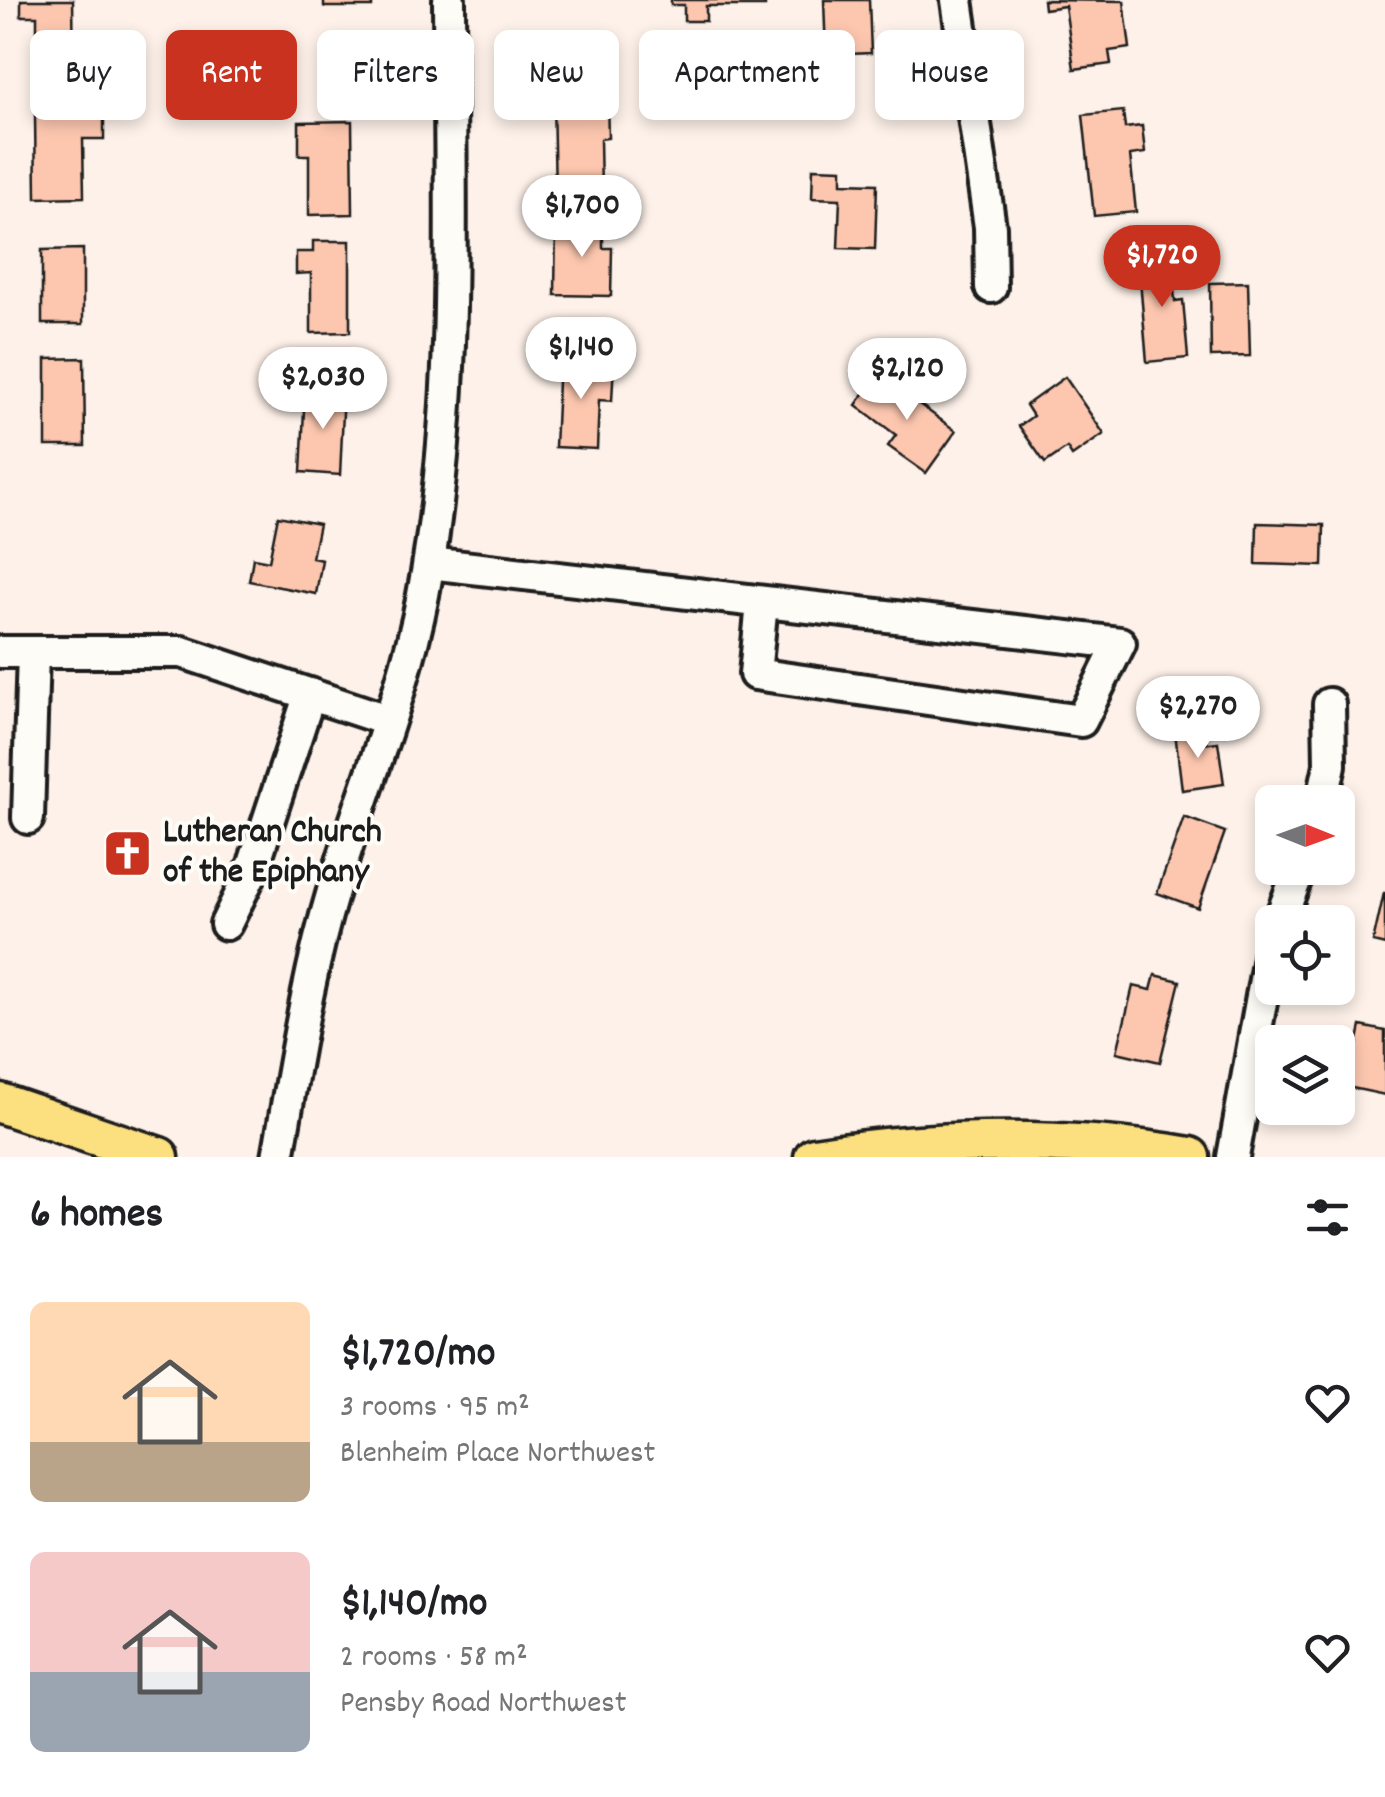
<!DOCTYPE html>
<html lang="en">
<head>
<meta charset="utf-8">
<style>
  body { margin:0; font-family:Dekko,sans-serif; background:#f2f2f2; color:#202124; height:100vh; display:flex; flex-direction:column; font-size:38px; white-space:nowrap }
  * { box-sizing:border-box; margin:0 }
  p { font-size:32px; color:#757577 }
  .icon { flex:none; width:55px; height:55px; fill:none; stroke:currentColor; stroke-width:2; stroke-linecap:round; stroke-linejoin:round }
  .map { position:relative; height:1157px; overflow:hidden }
  .drawer { display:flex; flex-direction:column; background:#fff; flex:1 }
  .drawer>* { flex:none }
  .banner { position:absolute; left:30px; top:30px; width:1325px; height:90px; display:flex; gap:20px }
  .needle { width:65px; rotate:91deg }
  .controls { position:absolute; left:1255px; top:785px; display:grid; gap:20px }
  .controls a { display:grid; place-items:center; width:100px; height:100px; border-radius:15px; background:#fff; box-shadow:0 5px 15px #0003; font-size:50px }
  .price { position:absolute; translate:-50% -85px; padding:0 22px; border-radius:35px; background:#fff; color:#222; font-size:32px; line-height:65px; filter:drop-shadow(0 2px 5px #0008) }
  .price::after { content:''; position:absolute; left:50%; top:60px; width:30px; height:22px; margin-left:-15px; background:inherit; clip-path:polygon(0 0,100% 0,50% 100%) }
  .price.on { background:#c8321e; color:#fff }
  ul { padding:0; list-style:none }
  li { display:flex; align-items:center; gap:30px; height:250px; padding:0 30px }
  li span { display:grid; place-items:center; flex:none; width:280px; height:200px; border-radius:15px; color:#555 }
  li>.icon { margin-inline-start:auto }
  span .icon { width:120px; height:120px; fill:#fffc; stroke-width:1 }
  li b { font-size:42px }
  h2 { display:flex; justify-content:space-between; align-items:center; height:120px; padding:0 30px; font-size:42px }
  .tag { padding:0 35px; border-radius:15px; background:#fff; box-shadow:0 5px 15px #0003; font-size:35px; line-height:90px }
  .tag.on { background:#c8321e; color:#fff }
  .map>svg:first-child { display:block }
  .building { fill:#fdc7af; stroke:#1c1c1c; stroke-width:2.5 }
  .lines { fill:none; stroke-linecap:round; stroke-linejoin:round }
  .minor-casing { stroke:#1c1c1c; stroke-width:38 }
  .major-casing { stroke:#1c1c1c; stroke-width:45 }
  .minor { stroke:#fdfcf7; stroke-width:30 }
  .major { stroke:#fce080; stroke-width:38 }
  .labels { text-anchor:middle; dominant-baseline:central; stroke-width:8; stroke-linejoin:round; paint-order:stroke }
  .poi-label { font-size:35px; font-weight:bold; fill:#1c1c1c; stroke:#fdfcf7; text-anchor:start }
</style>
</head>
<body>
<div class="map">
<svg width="1385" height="1157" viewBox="0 0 1385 1157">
  <rect width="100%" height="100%" fill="#fdf1e9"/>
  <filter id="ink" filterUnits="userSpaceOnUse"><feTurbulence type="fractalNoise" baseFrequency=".01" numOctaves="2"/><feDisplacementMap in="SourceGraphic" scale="20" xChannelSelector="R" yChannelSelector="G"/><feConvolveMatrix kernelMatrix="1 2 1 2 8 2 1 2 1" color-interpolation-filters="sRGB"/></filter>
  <g filter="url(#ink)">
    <!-- building -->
    <g class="building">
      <polygon points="21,0 73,0 74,72 37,72 37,16 21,16"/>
      <rect x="324" y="0" width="48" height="7"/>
      <polygon points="671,0 765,0 765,6 706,6 706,21 684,21 684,5 671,5"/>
      <polygon points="824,0 869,0 871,53 826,55"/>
      <polygon points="1043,0 1124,1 1130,48 1109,51 1111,64 1074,69 1065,6 1044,9"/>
      <polygon points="607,99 608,138 600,139 601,192 555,193 553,100"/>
      <polygon points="1123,111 1125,128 1142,126 1145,153 1130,155 1136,212 1094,216 1083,115"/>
      <polygon points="104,114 104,139 83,139 84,197 36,198 35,115"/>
      <polygon points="352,121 353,214 309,215 309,155 299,155 299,122"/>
      <polygon points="813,168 842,169 842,183 877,184 875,249 838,248 840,199 812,198"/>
      <polygon points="556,221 603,222 603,248 612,248 611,296 555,295"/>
      <polygon points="313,241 350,241 350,332 311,333 311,273 296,274 296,252 313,252"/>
      <polygon points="83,249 83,324 42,324 42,250"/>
      <polygon points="1171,253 1175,301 1183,300 1188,358 1147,362 1138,256"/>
      <polygon points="1248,282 1250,356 1211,357 1210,283"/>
      <polygon points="84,358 85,446 46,446 46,359"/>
      <polygon points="559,360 614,362 612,401 599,400 597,449 555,447"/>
      <polygon points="878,374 956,431 926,473 888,446 896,435 856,405"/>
      <polygon points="1065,377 1104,434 1072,456 1067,448 1045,463 1019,426 1033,416 1026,405"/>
      <polygon points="305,389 344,391 340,475 301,472"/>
      <polygon points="278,516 319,524 312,558 322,560 316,594 249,581 253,558 269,561"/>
      <polygon points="1257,523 1324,525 1323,566 1256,564"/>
      <polygon points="1200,729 1202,744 1218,742 1224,784 1182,790 1175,732"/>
      <polygon points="1184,817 1225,832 1198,908 1157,893"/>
      <polygon points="1384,893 1385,893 1385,945 1373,942"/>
      <polygon points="1155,975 1180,981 1160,1062 1117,1052 1133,986 1151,990"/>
      <polygon points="1361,1026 1385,1031 1385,1095 1338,1085 1340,1047 1356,1050"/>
    </g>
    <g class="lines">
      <defs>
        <g id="minor">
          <polyline points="957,0 990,227 991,287"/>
          <polyline points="429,563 1120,643 1081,721 755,674 762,603"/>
          <polyline points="0,652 182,652 387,720"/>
          <polyline points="1322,802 1330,765 1329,704"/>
          <polyline points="28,818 33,652"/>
          <polyline points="1279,922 1300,868"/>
          <polyline points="226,924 251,873 310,694"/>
          <path d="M 278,1157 C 294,1068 307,978 333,891 C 362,793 404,695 423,595 C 460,399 450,198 449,0"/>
          <polyline points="1233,1157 1272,941"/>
        </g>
        <g id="major">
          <polyline points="0,1103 159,1157"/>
          <path d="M 814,1157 C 938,1138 1067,1136 1190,1157"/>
        </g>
      </defs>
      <!-- minor casing -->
      <use href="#minor" class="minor-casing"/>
      <!-- major casing -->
      <use href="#major" class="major-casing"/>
      <!-- minor -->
      <use href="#minor" class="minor"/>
      <!-- major -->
      <use href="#major" class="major"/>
    </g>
  </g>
  <!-- icons -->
  <defs>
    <symbol id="church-square" viewBox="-11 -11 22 22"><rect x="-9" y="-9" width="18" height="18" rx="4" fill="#c8321e" stroke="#fdfcf7"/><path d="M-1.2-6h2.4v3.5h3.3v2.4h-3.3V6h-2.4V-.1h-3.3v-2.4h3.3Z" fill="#fff"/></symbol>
  </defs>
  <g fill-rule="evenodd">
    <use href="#church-square" x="100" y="826" width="55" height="55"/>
  </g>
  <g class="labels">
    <!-- poi labels -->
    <g class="poi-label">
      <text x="163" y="834">Lutheran Church<tspan x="163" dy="40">of the Epiphany</tspan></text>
    </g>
  </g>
</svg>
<div class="controls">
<a><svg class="needle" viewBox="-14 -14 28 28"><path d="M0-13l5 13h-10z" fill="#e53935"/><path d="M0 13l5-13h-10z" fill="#757577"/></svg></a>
<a><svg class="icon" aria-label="locate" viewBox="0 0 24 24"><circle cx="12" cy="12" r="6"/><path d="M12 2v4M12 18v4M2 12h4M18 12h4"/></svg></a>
<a><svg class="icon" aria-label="layers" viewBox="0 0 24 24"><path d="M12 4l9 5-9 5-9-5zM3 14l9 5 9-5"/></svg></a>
</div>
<b class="price" style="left:582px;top:260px">$1,700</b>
<b class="price on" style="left:1162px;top:310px">$1,720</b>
<b class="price" style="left:581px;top:402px">$1,140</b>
<b class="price" style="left:907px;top:423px">$2,120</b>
<b class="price" style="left:323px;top:432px">$2,030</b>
<b class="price" style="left:1198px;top:761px">$2,270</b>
<div class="banner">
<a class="tag">Buy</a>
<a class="tag on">Rent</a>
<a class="tag">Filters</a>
<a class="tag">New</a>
<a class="tag">Apartment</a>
<a class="tag">House</a>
</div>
</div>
<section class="drawer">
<h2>6 homes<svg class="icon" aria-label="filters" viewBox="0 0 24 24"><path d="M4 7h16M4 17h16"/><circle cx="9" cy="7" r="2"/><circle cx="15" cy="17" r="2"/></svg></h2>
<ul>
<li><span style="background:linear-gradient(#ffd9b3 70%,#b9a48a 0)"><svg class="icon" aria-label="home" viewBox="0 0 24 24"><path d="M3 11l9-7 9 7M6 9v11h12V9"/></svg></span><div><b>$1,720/mo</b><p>3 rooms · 95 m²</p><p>Blenheim Place Northwest</p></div><svg class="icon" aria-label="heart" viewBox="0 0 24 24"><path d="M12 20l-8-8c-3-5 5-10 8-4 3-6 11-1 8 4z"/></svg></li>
<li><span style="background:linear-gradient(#f6c9c9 60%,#9aa5b1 0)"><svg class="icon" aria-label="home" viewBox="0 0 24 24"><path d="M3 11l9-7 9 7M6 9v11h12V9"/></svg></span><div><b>$1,140/mo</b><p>2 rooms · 58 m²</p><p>Pensby Road Northwest</p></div><svg class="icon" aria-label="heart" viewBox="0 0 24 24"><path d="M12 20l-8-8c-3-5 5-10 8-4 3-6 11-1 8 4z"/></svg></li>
</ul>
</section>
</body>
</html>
